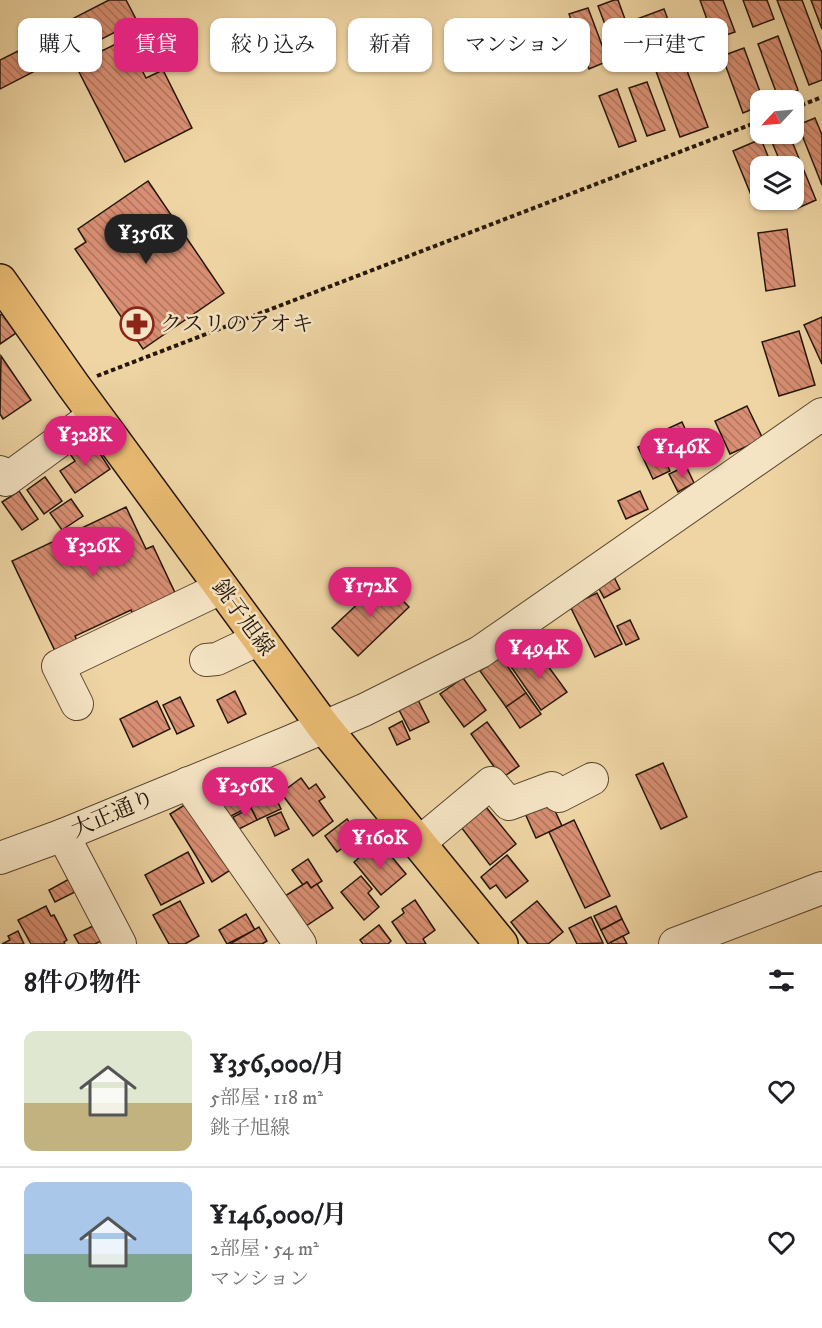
<!DOCTYPE html>
<html lang="ja">
<head>
<meta charset="utf-8">
<style>
  body { margin:0; font-family:"IM FELL DW Pica","Noto Serif JP",serif; background:#f2f2f2; color:#202124; height:100vh; display:flex; flex-direction:column; font-size:22px; white-space:nowrap }
  * { box-sizing:border-box; margin:0 }
  p { font-size:20px; color:#757577 }
  .icon { flex:none; width:33px; height:33px; fill:none; stroke:currentColor; stroke-width:2; stroke-linecap:round; stroke-linejoin:round }
  .map { position:relative; height:944px; overflow:hidden }
  .panel { display:flex; flex-direction:column; background:#fff; flex:1 }
  .panel>* { flex:none }
  .guide { position:absolute; left:18px; top:18px; width:786px; height:54px; display:flex; gap:12px }
  .needle { width:39px; rotate:244deg }
  .buttons { position:absolute; left:750px; top:90px; display:grid; gap:12px }
  .buttons a { display:grid; place-items:center; width:54px; height:54px; border-radius:12px; background:#fff; box-shadow:0 2px 4px #0004; font-size:30px }
  .price { position:absolute; translate:-50% -51px; padding:0 14px; border-radius:21px; background:#db2777; color:#fff; font-size:20px; line-height:39px; filter:drop-shadow(0 2px 3px #0008) }
  .price::after { content:''; position:absolute; left:50%; top:36px; width:18px; height:14px; margin-left:-9px; background:inherit; clip-path:polygon(0 0,100% 0,50% 100%) }
  .price.active { background:#222; color:#fff }
  ul { padding:0; list-style:none }
  li { display:flex; align-items:center; gap:18px; height:150px; padding:0 24px }
  li+li { border-top:2px solid #e0e0e0 }
  li span { display:grid; place-items:center; flex:none; width:168px; height:120px; border-radius:12px; color:#555 }
  li>.icon { margin-inline-start:auto }
  span .icon { width:72px; height:72px; fill:#fffc; stroke-width:1 }
  li b { font-size:26px }
  h2 { display:flex; justify-content:space-between; align-items:center; height:72px; padding:0 24px; font-size:26px }
  .chip { padding:0 21px; border-radius:12px; background:#fff; box-shadow:0 2px 4px #0004; font-size:21px; line-height:54px }
  .chip.active { background:#db2777; color:#fff }
  .map>svg:first-child { display:block }
  .building { fill:url(#building-back-hatch); stroke:#25170a; stroke-width:1.5 }
  .lines { fill:none; stroke-linecap:round; stroke-linejoin:round }
  .minor-casing { stroke:#584630; stroke-width:34 }
  .major-casing { stroke:#25170a; stroke-width:36 }
  .path { stroke:#25170a; stroke-width:4; stroke-dasharray:4.5 3; stroke-linecap:butt }
  .minor { stroke:#f5e4c4; stroke-width:32 }
  .major { stroke:#e8ba72; stroke-width:33 }
  .labels { text-anchor:middle; dominant-baseline:central; stroke-width:5; stroke-linejoin:round; paint-order:stroke }
  .poi-label { font-size:22px; fill:#25170a; stroke:#f5e4c4; text-anchor:start }
  .street-label { font-size:22px; fill:#25170a; stroke:#f5e4c4 }
</style>
</head>
<body>
<div class="map">
<svg width="822" height="944" viewBox="0 0 822 944">
  <defs>
    <pattern id="building-back-hatch" width="6" height="6" patternUnits="userSpaceOnUse" patternTransform="scale(1.5)"><rect width="6" height="6" fill="#d88f73"/><path d="M-1 5l2 2M0 0l6 6M5-1l2 2" fill="none" stroke="#af745d"/></pattern>
  </defs>
  <rect width="100%" height="100%" fill="#efd5a4"/>
  <filter id="stains"><feTurbulence type="fractalNoise" baseFrequency=".00333" numOctaves="4"/><feColorMatrix values="0 0 0 0 .2 0 0 0 0 .09 0 0 0 0 .02 0 0 0 .5 -.17"/></filter>
  <radialGradient id="worn" r=".72"><stop offset=".6" stop-color="#630" stop-opacity="0"/><stop offset="1" stop-color="#630" stop-opacity=".3"/></radialGradient>
  <!-- building -->
  <g class="building">
    <polygon points="109,0 126,0 137,21 84,48 70,20"/>
    <polygon points="614,0 618,0 637,52 618,59 598,6"/>
    <polygon points="700,0 723,0 735,32 714,39"/>
    <polygon points="743,0 767,0 774,19 753,27"/>
    <polygon points="777,0 802,0 822,53 822,80 809,85"/>
    <polygon points="811,0 822,0 822,29"/>
    <polygon points="588,8 608,61 589,69 569,14"/>
    <polygon points="664,9 708,127 680,137 637,19"/>
    <polygon points="778,36 798,90 778,97 758,44"/>
    <polygon points="126,39 146,78 163,70 192,128 125,162 75,64"/>
    <polygon points="26,47 37,70 0,89 0,60"/>
    <polygon points="744,48 763,100 760,100 760,106 743,113 722,56"/>
    <polygon points="647,82 665,130 647,136 629,88"/>
    <polygon points="617,89 636,141 619,147 599,96"/>
    <polygon points="815,118 822,135 822,185 798,125"/>
    <polygon points="771,134 789,134 816,200 798,208 794,196 794,166 782,166 769,135"/>
    <polygon points="761,139 772,166 760,166 760,200 775,200 756,207 733,151"/>
    <polygon points="148,181 224,293 143,349 75,249 86,242 78,229"/>
    <polygon points="787,229 795,286 766,291 758,233"/>
    <polygon points="2,314 16,333 0,344 0,315"/>
    <polygon points="822,317 822,364 804,325"/>
    <polygon points="799,331 815,385 779,396 762,342"/>
    <polygon points="1,356 31,400 3,419 0,414"/>
    <polygon points="747,406 763,439 730,454 715,421"/>
    <polygon points="682,422 696,453 670,465 656,434"/>
    <polygon points="655,439 670,471 653,479 638,447"/>
    <polygon points="91,440 110,469 75,493 60,471 75,461 70,454"/>
    <polygon points="686,466 694,483 678,492 669,474"/>
    <polygon points="45,477 62,501 44,514 27,490"/>
    <polygon points="19,491 38,519 22,530 2,502"/>
    <polygon points="640,491 648,509 626,519 618,501"/>
    <polygon points="71,499 83,516 62,530 50,513"/>
    <polygon points="126,507 146,549 153,546 177,597 134,617 131,610 75,636 78,643 56,653 12,561"/>
    <polygon points="612,573 620,589 604,598 595,581"/>
    <polygon points="383,580 409,607 358,656 332,628"/>
    <polygon points="597,593 622,644 595,657 570,606"/>
    <polygon points="630,620 639,639 626,645 617,626"/>
    <polygon points="527,636 537,651 512,668 502,654"/>
    <polygon points="537,651 567,692 541,710 512,668"/>
    <polygon points="501,657 526,693 506,707 480,671"/>
    <polygon points="463,678 486,710 464,727 440,694"/>
    <polygon points="235,691 246,714 228,723 217,700"/>
    <polygon points="526,693 541,714 520,728 506,707"/>
    <polygon points="180,697 194,726 177,734 163,705"/>
    <polygon points="417,698 429,722 410,731 398,708"/>
    <polygon points="157,701 170,729 133,747 120,719"/>
    <polygon points="402,721 410,739 397,745 389,728"/>
    <polygon points="487,722 519,766 502,778 471,734"/>
    <polygon points="663,763 687,817 661,829 636,775"/>
    <polygon points="301,778 309,789 316,784 325,797 319,801 333,821 313,836 281,793"/>
    <polygon points="228,780 243,810 225,819 210,788"/>
    <polygon points="269,784 281,809 257,820 245,796"/>
    <polygon points="549,798 562,826 536,838 524,811"/>
    <polygon points="191,801 232,869 212,882 170,814"/>
    <polygon points="486,807 516,844 490,865 461,827"/>
    <polygon points="251,808 257,820 239,829 233,817"/>
    <polygon points="281,812 289,829 275,836 267,818"/>
    <polygon points="347,819 359,836 337,852 325,836"/>
    <polygon points="574,820 610,896 585,908 549,832"/>
    <polygon points="372,847 380,857 387,851 406,874 381,895 354,862"/>
    <polygon points="188,852 204,883 161,905 145,875"/>
    <polygon points="507,855 528,881 506,898 496,885 490,889 481,877"/>
    <polygon points="308,859 322,881 311,888 307,882 303,885 292,870"/>
    <polygon points="361,876 372,889 368,893 379,907 364,920 341,892"/>
    <polygon points="71,878 77,891 55,902 49,890"/>
    <polygon points="307,882 311,888 317,884 333,908 303,928 285,896"/>
    <polygon points="415,900 435,930 423,939 426,944 407,944 392,922 404,913 402,909"/>
    <polygon points="180,901 199,936 185,944 169,944 153,915"/>
    <polygon points="537,901 563,932 548,944 528,944 511,922"/>
    <polygon points="46,906 51,916 54,915 67,940 64,942 65,944 31,944 18,920"/>
    <polygon points="616,906 622,919 601,930 594,916"/>
    <polygon points="246,914 255,930 227,944 219,930"/>
    <polygon points="591,917 603,943 577,944 569,928"/>
    <polygon points="622,919 629,933 608,944 601,930"/>
    <polygon points="379,925 391,941 388,944 363,944 360,940"/>
    <polygon points="93,926 101,941 95,944 79,944 74,935"/>
    <polygon points="259,927 267,941 262,944 230,944"/>
    <polygon points="18,931 24,944 2,944 10,940 8,936"/>
    <polygon points="623,936 627,944 612,944 611,942"/>
  </g>
  <g class="lines">
    <defs>
      <g id="minor">
        <polyline points="0,472 6,480 95,415"/>
        <polyline points="206,660 217,659 259,639"/>
        <polyline points="77,704 58,666 221,588"/>
        <polyline points="188,783 300,944"/>
        <polyline points="63,835 120,944"/>
        <polyline points="419,843 491,783 509,804 552,788 559,796 592,779"/>
        <polyline points="0,858 63,835 289,742 364,710 480,652 822,414"/>
        <polyline points="675,944 822,888"/>
      </g>
      <polyline id="major" points="0,281 73,385 324,727 501,944"/>
    </defs>
    <!-- minor casing -->
    <use href="#minor" class="minor-casing"/>
    <!-- major casing -->
    <use href="#major" class="major-casing"/>
    <!-- path -->
    <g class="path">
      <polyline points="794,108 822,97"/>
      <polyline points="97,376 760,121"/>
    </g>
    <!-- minor -->
    <use href="#minor" class="minor"/>
    <!-- major -->
    <use href="#major" class="major"/>
  </g>
  <!-- icons -->
  <defs>
    <symbol id="pharmacy-ring" viewBox="-11 -11 22 22"><circle r="9.5" fill="#f5e4c4" stroke="#8f2418" stroke-width="1.5"/><path d="M-2-6h4v4h4v4h-4v4h-4v-4h-4v-4h4Z" fill="#8f2418"/></symbol>
  </defs>
  <g fill-rule="evenodd">
    <use href="#pharmacy-ring" x="118" y="305" width="38" height="38"/>
  </g>
  <g class="labels">
    <!-- poi labels -->
    <g class="poi-label">
      <text x="160" y="324">クスリのアオキ</text>
    </g>
    <!-- street labels -->
    <g class="street-label">
      <text transform="translate(243 618) rotate(54)">銚子旭線</text>
      <text transform="translate(113 814) rotate(-23)">大正通り</text>
    </g>
  </g>
  <rect width="100%" height="100%" filter="url(#stains)"/>
  <rect width="100%" height="100%" fill="url(#worn)"/>
</svg>
<div class="buttons">
<a><svg class="needle" viewBox="-14 -14 28 28"><path d="M0-13l5 13h-10z" fill="#e53935"/><path d="M0 13l5-13h-10z" fill="#757577"/></svg></a>
<a><svg class="icon" aria-label="layers" viewBox="0 0 24 24"><path d="M12 4l9 5-9 5-9-5zM3 14l9 5 9-5"/></svg></a>
</div>
<b class="price active" style="left:146px;top:265px">¥356K</b>
<b class="price" style="left:85px;top:467px">¥328K</b>
<b class="price" style="left:682px;top:479px">¥146K</b>
<b class="price" style="left:93px;top:578px">¥326K</b>
<b class="price" style="left:370px;top:618px">¥172K</b>
<b class="price" style="left:539px;top:680px">¥494K</b>
<b class="price" style="left:245px;top:818px">¥256K</b>
<b class="price" style="left:380px;top:870px">¥160K</b>
<div class="guide">
<a class="chip">購入</a>
<a class="chip active">賃貸</a>
<a class="chip">絞り込み</a>
<a class="chip">新着</a>
<a class="chip">マンション</a>
<a class="chip">一戸建て</a>
</div>
</div>
<section class="panel">
<h2>8件の物件<svg class="icon" aria-label="filters" viewBox="0 0 24 24"><path d="M4 7h16M4 17h16"/><circle cx="9" cy="7" r="2"/><circle cx="15" cy="17" r="2"/></svg></h2>
<ul>
<li><span style="background:linear-gradient(#dfe7d0 60%,#c2b280 0)"><svg class="icon" aria-label="home" viewBox="0 0 24 24"><path d="M3 11l9-7 9 7M6 9v11h12V9"/></svg></span><div><b>¥356,000/月</b><p>5部屋 · 118 m²</p><p>銚子旭線</p></div><svg class="icon" aria-label="heart" viewBox="0 0 24 24"><path d="M12 20l-8-8c-3-5 5-10 8-4 3-6 11-1 8 4z"/></svg></li>
<li><span style="background:linear-gradient(#a9c7e8 60%,#7fa58c 0)"><svg class="icon" aria-label="home" viewBox="0 0 24 24"><path d="M3 11l9-7 9 7M6 9v11h12V9"/></svg></span><div><b>¥146,000/月</b><p>2部屋 · 54 m²</p><p>マンション</p></div><svg class="icon" aria-label="heart" viewBox="0 0 24 24"><path d="M12 20l-8-8c-3-5 5-10 8-4 3-6 11-1 8 4z"/></svg></li>
</ul>
</section>
</body>
</html>
